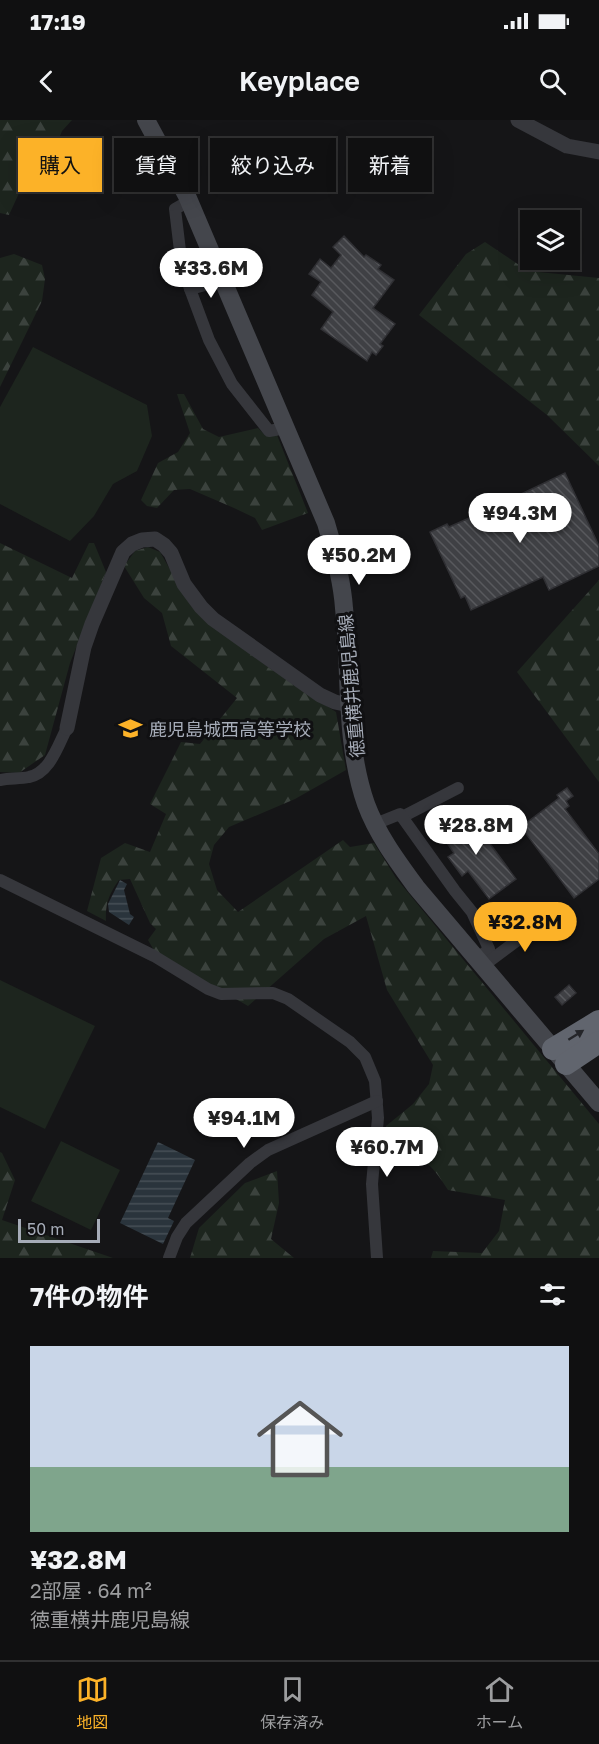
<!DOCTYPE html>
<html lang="ja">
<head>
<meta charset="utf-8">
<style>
  body { margin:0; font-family:"Golos Text","Noto Sans JP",sans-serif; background:#1e1e1f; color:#f1f3f6; height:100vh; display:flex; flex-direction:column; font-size:22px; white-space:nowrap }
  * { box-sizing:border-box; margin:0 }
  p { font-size:20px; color:#9c9d9f }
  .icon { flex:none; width:33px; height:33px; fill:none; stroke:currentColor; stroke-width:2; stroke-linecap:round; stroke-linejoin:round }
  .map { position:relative; height:1138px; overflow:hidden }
  .panel { display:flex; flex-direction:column; background:#101011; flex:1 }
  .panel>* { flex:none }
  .banner { position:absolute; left:18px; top:18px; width:564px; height:54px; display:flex; gap:12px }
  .fabs { position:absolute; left:520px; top:90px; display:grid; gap:12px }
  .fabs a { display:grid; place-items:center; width:60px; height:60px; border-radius:0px; background:#101011; box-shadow:0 6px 24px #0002,0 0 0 2px #303031; font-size:30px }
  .scale { position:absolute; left:18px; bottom:15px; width:82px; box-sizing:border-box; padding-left:6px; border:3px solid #a6acb8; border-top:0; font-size:16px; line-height:21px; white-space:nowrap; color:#a6acb8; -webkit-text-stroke:4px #101012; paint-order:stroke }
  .price { position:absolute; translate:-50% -51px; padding:0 14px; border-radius:21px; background:#fff; color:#222; font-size:20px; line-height:39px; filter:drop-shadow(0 2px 3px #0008) }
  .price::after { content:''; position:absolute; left:50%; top:36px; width:18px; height:14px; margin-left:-9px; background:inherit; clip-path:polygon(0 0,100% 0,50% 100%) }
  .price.selected { background:#fcb228; color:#111 }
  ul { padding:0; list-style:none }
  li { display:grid; align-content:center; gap:12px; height:318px; padding:0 30px }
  li span { display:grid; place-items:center; height:186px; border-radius:0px; color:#555 }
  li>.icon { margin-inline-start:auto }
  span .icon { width:108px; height:108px; fill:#fffc; stroke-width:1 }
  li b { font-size:26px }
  h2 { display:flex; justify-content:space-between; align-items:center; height:72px; padding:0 30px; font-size:26px }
  .pill { padding:0 21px; border-radius:0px; background:#101011; box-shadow:0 6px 24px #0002,0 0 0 2px #303031; font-size:21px; line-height:54px }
  .pill.selected { background:#fcb228; color:#111 }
  .status { display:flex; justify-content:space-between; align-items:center; height:42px; padding:0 30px; background:#101011; direction:ltr }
  .status svg { height:16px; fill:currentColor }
  header { display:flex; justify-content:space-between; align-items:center; height:78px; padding:0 30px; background:#101011; font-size:27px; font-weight:600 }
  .menu { display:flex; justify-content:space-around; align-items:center; height:84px; border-top:2px solid #303031; background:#101011; font-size:16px; color:#9c9d9f }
  .menu a { display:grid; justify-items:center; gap:3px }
  .menu .selected { color:#fcb228 }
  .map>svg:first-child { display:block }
  .green { fill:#1d251e }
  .forest { fill:url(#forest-firs) }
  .water { fill:url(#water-rules) }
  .building { fill:url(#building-back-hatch); stroke:#2f2f33; stroke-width:1.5 }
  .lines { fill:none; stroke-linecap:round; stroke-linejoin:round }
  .minor { stroke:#36373c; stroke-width:12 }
  .tertiary { stroke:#36373c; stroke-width:15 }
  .secondary { stroke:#44464c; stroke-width:18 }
  .motorway { stroke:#61656e; stroke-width:22 }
  .oneway { fill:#242529 }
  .labels { text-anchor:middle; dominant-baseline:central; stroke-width:6; stroke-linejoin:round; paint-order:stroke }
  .street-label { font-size:18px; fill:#a6acb8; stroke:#101012 }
  .poi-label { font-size:18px; fill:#a6acb8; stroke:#101012; text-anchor:start }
</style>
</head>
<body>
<div class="status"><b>17:19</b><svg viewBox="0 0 49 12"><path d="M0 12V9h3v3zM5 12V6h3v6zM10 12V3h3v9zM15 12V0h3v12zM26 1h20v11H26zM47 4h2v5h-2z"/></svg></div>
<header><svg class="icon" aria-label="back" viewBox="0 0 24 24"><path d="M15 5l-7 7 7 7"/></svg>Keyplace<svg class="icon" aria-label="search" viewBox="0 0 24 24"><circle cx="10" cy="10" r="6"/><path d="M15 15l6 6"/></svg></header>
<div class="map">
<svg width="599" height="1138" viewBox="0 0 599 1138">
  <defs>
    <pattern id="forest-firs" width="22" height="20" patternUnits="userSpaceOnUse" patternTransform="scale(1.5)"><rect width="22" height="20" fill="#1d251e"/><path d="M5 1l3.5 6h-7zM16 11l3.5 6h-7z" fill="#3b423d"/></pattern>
    <pattern id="water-rules" width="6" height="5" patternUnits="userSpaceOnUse" patternTransform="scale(1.5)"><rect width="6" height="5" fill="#2a343c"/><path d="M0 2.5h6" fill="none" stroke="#464f56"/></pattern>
    <pattern id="building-back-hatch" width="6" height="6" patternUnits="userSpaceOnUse" patternTransform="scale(1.5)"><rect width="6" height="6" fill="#3f4044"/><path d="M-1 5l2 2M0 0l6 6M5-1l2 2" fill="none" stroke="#58595d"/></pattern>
  </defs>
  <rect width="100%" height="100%" fill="#151517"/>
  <!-- green -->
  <g class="green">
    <polygon points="33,227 147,285 152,316 137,351 113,364 94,396 70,421 0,384 0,287"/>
    <polygon points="0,860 95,906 45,1009 0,987"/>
    <polygon points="61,1021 120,1050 91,1110 31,1081"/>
  </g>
  <!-- forest -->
  <g class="forest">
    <polygon points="72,0 62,11 38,69 20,71 9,95 0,93 0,0"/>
    <polygon points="485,122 528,151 599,158 599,346 547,295 419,195 466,134"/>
    <polygon points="14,134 42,145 45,159 42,181 0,267 0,138"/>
    <polygon points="177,274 184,274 203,309 219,317 258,308 266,316 277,315 308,393 262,410 255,398 234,388 190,369 174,370 157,388 147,386 141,380 158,343 178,332 190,313"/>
    <polygon points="0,423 72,458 89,423 94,423 106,452 70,543 45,635 19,653 0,652"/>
    <path d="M 148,427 L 160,432 L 191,486 L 206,502 L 268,547 L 336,592 L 346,650 L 295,679 L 229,707 L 214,725 L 209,744 L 217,770 L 238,792 L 343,720 L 350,727 L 374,723 L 396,758 L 599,1004 L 599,1138 L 431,1138 L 433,1131 L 482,1133 L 499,1111 L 505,1080 L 448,1070 C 427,1037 425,1041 389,1031 L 386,1006 L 413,984 L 429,964 L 433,945 L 387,870 L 366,796 L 324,819 L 248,886 L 155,832 L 148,820 L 156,809 L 150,803 L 130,759 L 119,760 C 109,774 105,784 106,801 L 87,791 L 101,738 L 125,723 L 150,732 L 166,694 L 150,684 L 181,622 L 200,624 L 237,578 L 171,526 L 162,493 L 144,478 L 124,446 L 135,431 Z"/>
    <polygon points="599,460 599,662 517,552"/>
    <polygon points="0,1032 2,1033 15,1060 2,1100 113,1138 0,1138"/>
    <polygon points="277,1051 279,1083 271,1119 294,1138 190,1138 199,1108 245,1063"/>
  </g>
  <!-- water -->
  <g class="water">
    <polygon points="120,760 127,764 124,770 130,794 134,797 129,805 109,792 108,784"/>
    <polygon points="158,1022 195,1040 168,1098 174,1101 163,1124 120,1103"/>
  </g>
  <!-- building -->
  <g class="building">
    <polygon points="344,116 364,137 366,135 381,145 378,149 394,160 373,188 395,204 380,224 383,226 376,235 372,232 367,241 321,209 333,192 312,175 321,162 309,154 320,139 331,148 341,135 333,127"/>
    <polygon points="565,353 599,426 599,446 549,470 543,457 471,490 465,476 461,478 430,412 447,404 449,407 494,387"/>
    <polygon points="567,668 573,676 566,681 569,686 565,689 599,734 599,759 574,778 521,707 559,678 557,675"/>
    <polygon points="468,694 516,759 489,779 468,751 462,756 448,737 454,733 438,710 451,700 455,705"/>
    <polygon points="569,865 576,873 562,885 555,877"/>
  </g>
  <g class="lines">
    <!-- minor -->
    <g class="minor">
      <polyline points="189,81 175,89 181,139 190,169 209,220 232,264 269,311 286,308"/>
      <polyline points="190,169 224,160"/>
      <path d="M 0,660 C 10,658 20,659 29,657 C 50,653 58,625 67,608"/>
      <polyline points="402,697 458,668"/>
      <polyline points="375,704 400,694 455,771 472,792 489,829 477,839"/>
      <polyline points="0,760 154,836 208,869 221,874 273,873 288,879 350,922 365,937 375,961 378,998 372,1064 377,1138"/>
      <polyline points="483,846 550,796"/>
      <polyline points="169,1138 177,1117 186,1103 250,1043 268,1030 377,981"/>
    </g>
    <!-- tertiary -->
    <g class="tertiary">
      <polyline points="518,0 567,26 599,32"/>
      <polyline points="67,608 84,527 92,504 123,432 132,424 142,420 155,419 164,425 171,433 184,464 201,487 213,499 320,575 335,582 349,585"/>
    </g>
    <!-- secondary -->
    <path class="secondary" d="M 146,0 L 187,76 L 326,403 C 334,430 342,459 344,488 C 351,553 344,621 366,684 C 377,714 397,741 416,767 L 599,983"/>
    <!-- motorway -->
    <g class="motorway">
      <polyline points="553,929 599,901"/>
      <polyline points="566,944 599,922"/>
    </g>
  </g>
  <!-- one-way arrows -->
  <defs><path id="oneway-solid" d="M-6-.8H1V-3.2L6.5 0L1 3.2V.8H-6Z" transform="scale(1.5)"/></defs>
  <use class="oneway" href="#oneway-solid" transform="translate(576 915) rotate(-32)"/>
  <!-- icons -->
  <defs>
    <symbol id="school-bare" viewBox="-9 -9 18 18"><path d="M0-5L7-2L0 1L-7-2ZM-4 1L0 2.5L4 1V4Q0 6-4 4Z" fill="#fcb228" stroke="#101012" stroke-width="2.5" paint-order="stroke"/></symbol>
  </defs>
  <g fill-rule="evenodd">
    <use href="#school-bare" x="114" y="592" width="33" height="33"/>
  </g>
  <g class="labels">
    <!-- street labels -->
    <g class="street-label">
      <text transform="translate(351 566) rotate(-95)">徳重横井鹿児島線</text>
    </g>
    <!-- poi labels -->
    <g class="poi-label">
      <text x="149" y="609">鹿児島城西高等学校</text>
    </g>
  </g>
</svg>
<div class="fabs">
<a><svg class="icon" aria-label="layers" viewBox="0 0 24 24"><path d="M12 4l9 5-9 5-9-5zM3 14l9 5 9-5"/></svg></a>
</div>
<div class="scale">50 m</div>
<b class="price" style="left:211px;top:179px">¥33.6M</b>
<b class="price" style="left:520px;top:424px">¥94.3M</b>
<b class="price" style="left:359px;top:466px">¥50.2M</b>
<b class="price" style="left:476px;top:736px">¥28.8M</b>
<b class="price selected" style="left:525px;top:833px">¥32.8M</b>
<b class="price" style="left:244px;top:1029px">¥94.1M</b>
<b class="price" style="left:387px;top:1058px">¥60.7M</b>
<div class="banner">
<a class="pill selected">購入</a>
<a class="pill">賃貸</a>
<a class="pill">絞り込み</a>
<a class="pill">新着</a>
</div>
</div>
<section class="panel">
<h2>7件の物件<svg class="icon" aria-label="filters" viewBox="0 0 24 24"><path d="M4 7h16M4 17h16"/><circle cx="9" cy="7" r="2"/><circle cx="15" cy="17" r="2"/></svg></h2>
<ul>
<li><span style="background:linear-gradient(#c9d6e8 65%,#7fa58c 0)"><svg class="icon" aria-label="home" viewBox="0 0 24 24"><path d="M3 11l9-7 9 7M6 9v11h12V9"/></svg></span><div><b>¥32.8M</b><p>2部屋 · 64 m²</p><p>徳重横井鹿児島線</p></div></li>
</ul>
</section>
<nav class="menu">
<a class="selected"><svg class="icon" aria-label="map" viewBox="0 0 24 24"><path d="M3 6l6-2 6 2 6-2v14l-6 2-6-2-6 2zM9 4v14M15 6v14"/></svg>地図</a>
<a><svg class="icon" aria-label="saved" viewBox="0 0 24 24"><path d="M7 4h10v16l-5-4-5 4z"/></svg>保存済み</a>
<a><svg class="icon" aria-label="home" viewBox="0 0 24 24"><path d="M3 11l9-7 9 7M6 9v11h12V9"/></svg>ホーム</a>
</nav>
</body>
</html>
